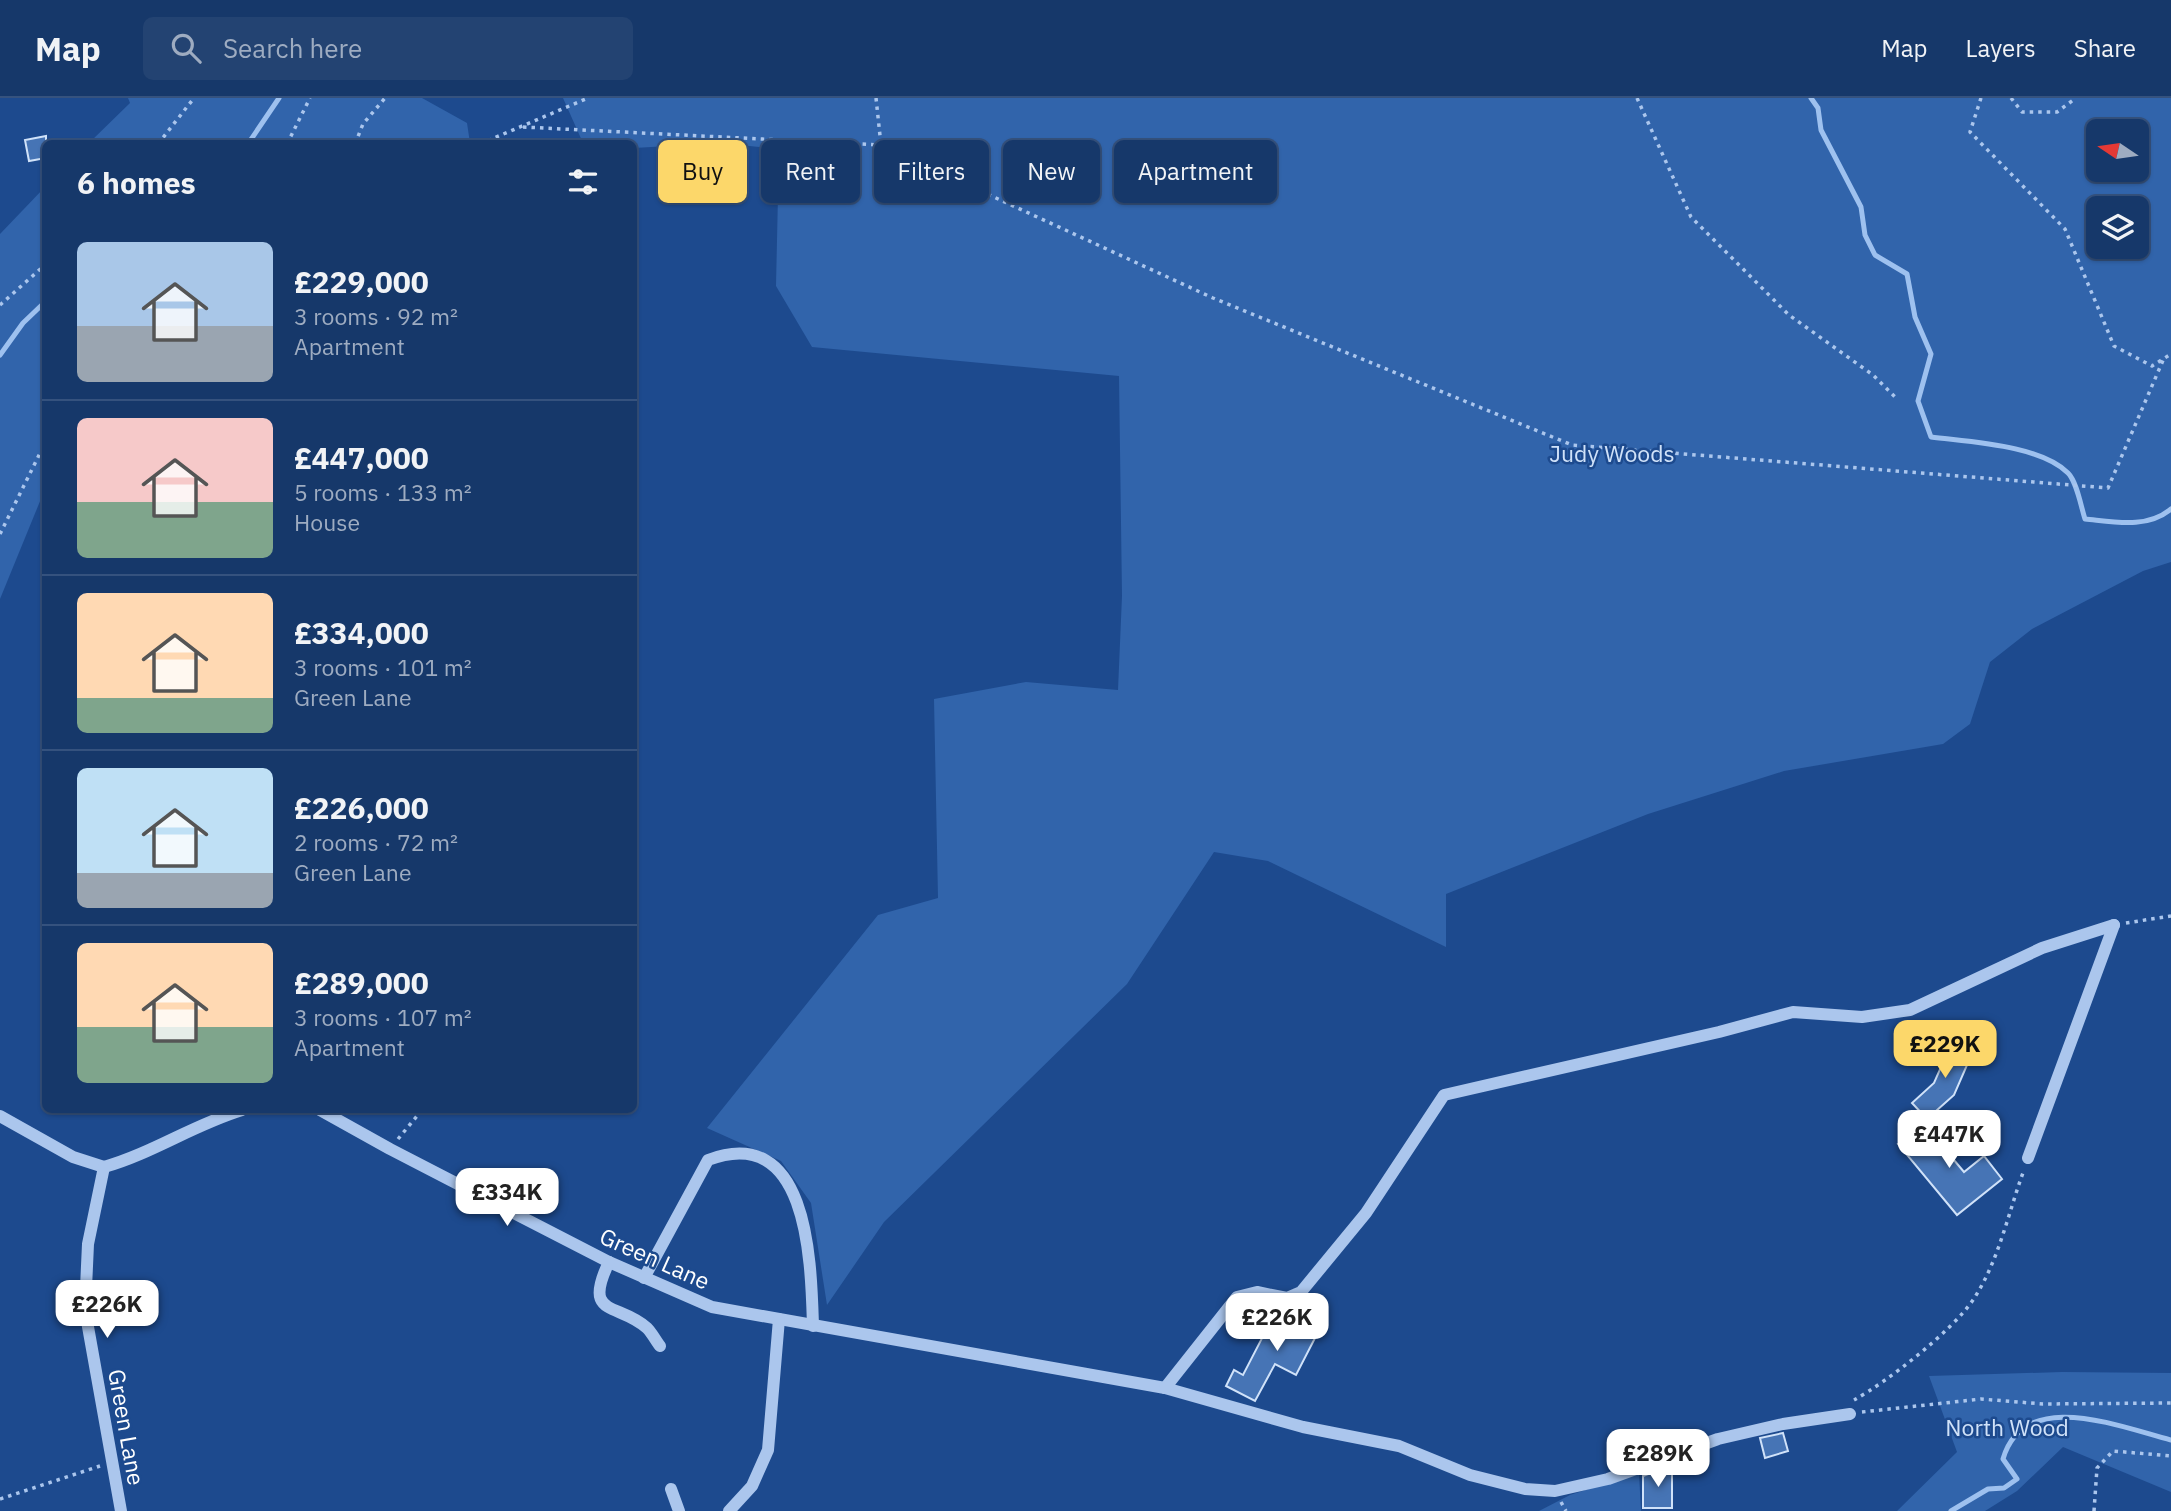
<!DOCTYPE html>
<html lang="en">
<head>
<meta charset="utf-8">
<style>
  body { margin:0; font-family:"IBM Plex Sans",sans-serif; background:#234372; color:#f1f3f6; height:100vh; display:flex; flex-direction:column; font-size:26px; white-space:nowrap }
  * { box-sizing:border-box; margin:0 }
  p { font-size:23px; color:#9eacc1 }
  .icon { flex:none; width:38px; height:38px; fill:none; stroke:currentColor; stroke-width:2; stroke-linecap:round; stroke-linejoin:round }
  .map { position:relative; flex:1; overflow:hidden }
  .sheet { position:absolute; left:42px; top:42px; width:595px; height:973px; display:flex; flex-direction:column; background:#16386a; border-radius:10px; box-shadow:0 2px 5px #0004,0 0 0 2px #35527e }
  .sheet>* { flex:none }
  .banner { position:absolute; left:658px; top:42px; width:665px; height:63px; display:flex; gap:14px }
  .needle { width:46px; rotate:283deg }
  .buttons { position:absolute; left:2086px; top:21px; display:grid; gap:14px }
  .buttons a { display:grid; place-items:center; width:63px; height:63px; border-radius:10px; background:#16386a; box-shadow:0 2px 5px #0004,0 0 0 2px #35527e; font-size:35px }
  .price { position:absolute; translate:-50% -60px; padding:0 16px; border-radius:14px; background:#fff; color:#222; font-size:23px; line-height:46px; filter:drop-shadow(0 2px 4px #0008) }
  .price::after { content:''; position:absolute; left:50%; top:42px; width:21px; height:16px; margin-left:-10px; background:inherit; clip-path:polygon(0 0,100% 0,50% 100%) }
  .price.on { background:#fcd76a; color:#111 }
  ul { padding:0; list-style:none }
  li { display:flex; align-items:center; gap:21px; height:175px; padding:0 35px }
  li+li { border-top:2px solid #35527e }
  li span { display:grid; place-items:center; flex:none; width:196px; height:140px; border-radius:10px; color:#555 }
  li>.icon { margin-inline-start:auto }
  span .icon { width:84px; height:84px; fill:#fffc; stroke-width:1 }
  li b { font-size:30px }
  h2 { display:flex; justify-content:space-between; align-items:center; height:84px; padding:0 35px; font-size:30px }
  .chip { padding:0 24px; border-radius:10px; background:#16386a; box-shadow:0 2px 5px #0004,0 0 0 2px #35527e; font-size:24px; line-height:63px }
  .chip.on { background:#fcd76a; color:#111 }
  header { display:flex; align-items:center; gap:42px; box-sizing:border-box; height:98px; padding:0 35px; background:#16386a; border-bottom:2px solid #35527e }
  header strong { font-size:33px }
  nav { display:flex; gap:38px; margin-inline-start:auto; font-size:24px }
  .search { width:490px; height:63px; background:#234372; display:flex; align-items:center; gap:18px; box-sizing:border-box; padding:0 24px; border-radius:10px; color:#9eacc1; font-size:26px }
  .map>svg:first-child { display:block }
  .green { fill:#3164ab; fill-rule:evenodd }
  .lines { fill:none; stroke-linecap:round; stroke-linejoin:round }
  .stream { stroke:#9ec1ef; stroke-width:5 }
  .building { fill:#4674b5; stroke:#d0e2f9; stroke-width:2 }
  .path { stroke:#abc6ed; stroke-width:3.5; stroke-dasharray:3.5 5; stroke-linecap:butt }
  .minor { stroke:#abc6ed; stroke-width:12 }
  .labels { text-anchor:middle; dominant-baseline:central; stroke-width:5; stroke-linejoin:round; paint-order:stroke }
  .park-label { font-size:23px; fill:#d0e2f9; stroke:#1d4a8e }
  .street-label { font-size:23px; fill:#fff; stroke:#1d4a8e }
</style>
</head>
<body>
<header>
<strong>Map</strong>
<div class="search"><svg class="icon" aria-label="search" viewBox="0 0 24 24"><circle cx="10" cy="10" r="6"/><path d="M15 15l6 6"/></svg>Search here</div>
<nav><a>Map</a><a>Layers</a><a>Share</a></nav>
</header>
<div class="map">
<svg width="2171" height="1413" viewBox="0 0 2171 1413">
  <rect width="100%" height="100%" fill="#1d4a8e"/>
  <!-- green -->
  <g class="green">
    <polygon points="128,0 422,0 467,25 470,45 89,45 130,5"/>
    <path d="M 563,0 L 2171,0 L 2171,464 L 2143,473 L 2032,531 L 1990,564 L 1970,626 L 1943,646 L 1784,673 L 1648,716 L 1446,796 L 1446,849 L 1268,763 L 1214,754 L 1127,886 L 884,1124 L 827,1207 L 811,1105 L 781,1063 L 707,1030 L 878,817 L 938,800 L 934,601 L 1026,584 L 1118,592 L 1122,498 L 1119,278 L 812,249 L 776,188 L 779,51 L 720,45 L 634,50 L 634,46 L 583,45 ZM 2098,33 L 2137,33 L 2137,72 L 2098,72 ZM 2098,110 L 2137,110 L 2137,149 L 2098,149 Z"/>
    <polygon points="45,89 45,391 0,501 0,136"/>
    <polygon points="2062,1274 2171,1275 2171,1394 2063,1349 2017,1393 1985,1413 1897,1413 1957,1354 1929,1278"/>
    <polygon points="1639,1375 1641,1413 1539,1413 1570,1397"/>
  </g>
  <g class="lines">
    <!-- stream -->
    <g class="stream">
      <path d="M 1811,0 L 1818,10 L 1821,32 L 1861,109 L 1865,137 L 1875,157 L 1907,176 L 1915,219 L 1931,256 L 1918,303 L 1931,339 C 1969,344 2040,347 2068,375 C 2077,384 2081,409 2085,421 C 2115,424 2147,431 2171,411"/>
      <polyline points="248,46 279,0"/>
      <polyline points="0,257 23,225 46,203"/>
      <path d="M 1951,1413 L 1988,1391 L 2004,1390 L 2017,1381 L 2003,1361 C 2024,1289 2120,1329 2171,1342"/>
    </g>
  </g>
  <!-- building -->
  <g class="building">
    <polygon points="46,38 46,60 29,63 25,42"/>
    <polygon points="1953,942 1974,951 1954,997 1927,1021 1912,1005 1934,985"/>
    <polygon points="1923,1025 1964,1074 1984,1058 2002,1081 1957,1117 1898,1046"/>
    <polygon points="1311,1204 1325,1212 1310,1238 1315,1240 1296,1277 1275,1266 1255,1303 1226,1288 1234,1272 1243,1277 1273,1219 1296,1231"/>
    <polygon points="1783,1335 1788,1353 1765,1360 1760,1340"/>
    <polygon points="1672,1367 1672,1410 1643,1410 1643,1378"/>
  </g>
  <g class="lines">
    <!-- path -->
    <g class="path">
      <polyline points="876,0 881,47"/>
      <polyline points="1637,0 1691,119 1789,217 1873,277 1895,299"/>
      <polyline points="1981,0 1970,34 2065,131 2114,248 2152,268 2171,256"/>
      <polyline points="2011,0 2022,14 2057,14 2076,0"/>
      <polyline points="523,29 881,47 1213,200 1572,347 2108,390 2164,260"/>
      <polyline points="158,46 194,0"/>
      <polyline points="287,46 310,0"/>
      <polyline points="355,46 363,26 385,0"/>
      <polyline points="480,46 588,0"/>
      <polyline points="0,207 46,166"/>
      <polyline points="0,436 46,343"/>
      <polyline points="2126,825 2171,818"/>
      <polyline points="398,1041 422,1012"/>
      <path d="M 1854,1302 C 1887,1284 1952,1233 1973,1202 C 1999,1163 2008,1115 2024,1072"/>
      <polyline points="1862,1314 1981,1301 2043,1306 2171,1305"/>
      <polyline points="0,1401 100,1368"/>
      <polyline points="1561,1404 1566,1413"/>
      <polyline points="2094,1413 2097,1370 2113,1353 2171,1358"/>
    </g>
    <!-- minor -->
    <g class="minor">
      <polyline points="320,1012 390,1051 609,1164 712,1209 1165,1290 1303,1329 1399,1348 1470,1377 1525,1391 1555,1393 1608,1381 1718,1341 1783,1326 1850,1316"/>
      <polyline points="0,1018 73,1059 104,1069"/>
      <polyline points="2028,1060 2114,827"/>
      <polyline points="104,1069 88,1146 85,1212 121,1413"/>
      <path d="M 104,1069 C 153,1055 193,1027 242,1012"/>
      <path d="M 609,1164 C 582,1220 618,1204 647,1230 C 652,1235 656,1243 660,1248"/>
      <path d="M 644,1180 L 708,1062 C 809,1024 811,1164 813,1228"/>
      <polyline points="1165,1290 1237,1199 1257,1194 1287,1200 1301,1194 1366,1115 1444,997 1719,934 1793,914 1862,919 1910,912 2042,850 2114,827"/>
      <polyline points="671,1391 679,1413"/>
      <polyline points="729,1413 752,1388 768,1352 779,1221"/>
    </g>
  </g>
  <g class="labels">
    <!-- park labels -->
    <g class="park-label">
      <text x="1612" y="355">Judy Woods</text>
      <text x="2007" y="1329">North Wood</text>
    </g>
    <!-- street labels -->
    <g class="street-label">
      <text transform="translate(655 1160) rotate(24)">Green Lane</text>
      <text transform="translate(127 1329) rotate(80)">Green Lane</text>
    </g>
  </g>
</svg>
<div class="buttons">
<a><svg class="needle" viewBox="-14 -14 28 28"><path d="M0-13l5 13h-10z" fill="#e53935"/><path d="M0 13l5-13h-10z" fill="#9eacc1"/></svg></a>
<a><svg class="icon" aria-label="layers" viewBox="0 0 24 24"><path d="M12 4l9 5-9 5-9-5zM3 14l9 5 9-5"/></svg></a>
</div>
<b class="price on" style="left:1945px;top:982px">£229K</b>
<b class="price" style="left:1949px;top:1072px">£447K</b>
<b class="price" style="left:507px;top:1130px">£334K</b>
<b class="price" style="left:107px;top:1242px">£226K</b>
<b class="price" style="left:1277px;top:1255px">£226K</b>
<b class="price" style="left:1658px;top:1391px">£289K</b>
<div class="banner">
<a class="chip on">Buy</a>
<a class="chip">Rent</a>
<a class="chip">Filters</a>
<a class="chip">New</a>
<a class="chip">Apartment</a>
</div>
<section class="sheet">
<h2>6 homes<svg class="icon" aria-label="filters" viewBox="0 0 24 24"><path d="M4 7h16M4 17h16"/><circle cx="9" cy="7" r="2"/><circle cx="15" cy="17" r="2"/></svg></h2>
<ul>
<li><span style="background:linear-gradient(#a9c7e8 60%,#9aa5b1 0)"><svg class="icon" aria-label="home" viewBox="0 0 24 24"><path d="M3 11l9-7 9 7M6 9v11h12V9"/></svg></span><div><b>£229,000</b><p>3 rooms · 92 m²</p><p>Apartment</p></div></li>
<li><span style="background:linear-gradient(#f6c9c9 60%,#7fa58c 0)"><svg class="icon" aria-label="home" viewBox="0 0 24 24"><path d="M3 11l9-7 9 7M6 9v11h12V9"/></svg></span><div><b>£447,000</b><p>5 rooms · 133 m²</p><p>House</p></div></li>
<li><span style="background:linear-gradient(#ffd9b3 75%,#7fa58c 0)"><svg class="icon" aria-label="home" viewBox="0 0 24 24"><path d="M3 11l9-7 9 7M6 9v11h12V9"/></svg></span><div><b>£334,000</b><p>3 rooms · 101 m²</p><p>Green Lane</p></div></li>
<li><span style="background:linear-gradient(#bfe0f5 75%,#9aa5b1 0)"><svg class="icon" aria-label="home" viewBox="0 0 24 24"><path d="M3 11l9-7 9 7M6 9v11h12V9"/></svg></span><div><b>£226,000</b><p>2 rooms · 72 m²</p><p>Green Lane</p></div></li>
<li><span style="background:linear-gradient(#ffd9b3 60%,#7fa58c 0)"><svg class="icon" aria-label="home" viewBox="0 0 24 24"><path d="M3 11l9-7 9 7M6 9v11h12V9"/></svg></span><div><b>£289,000</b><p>3 rooms · 107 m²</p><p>Apartment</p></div></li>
</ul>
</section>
</div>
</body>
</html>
